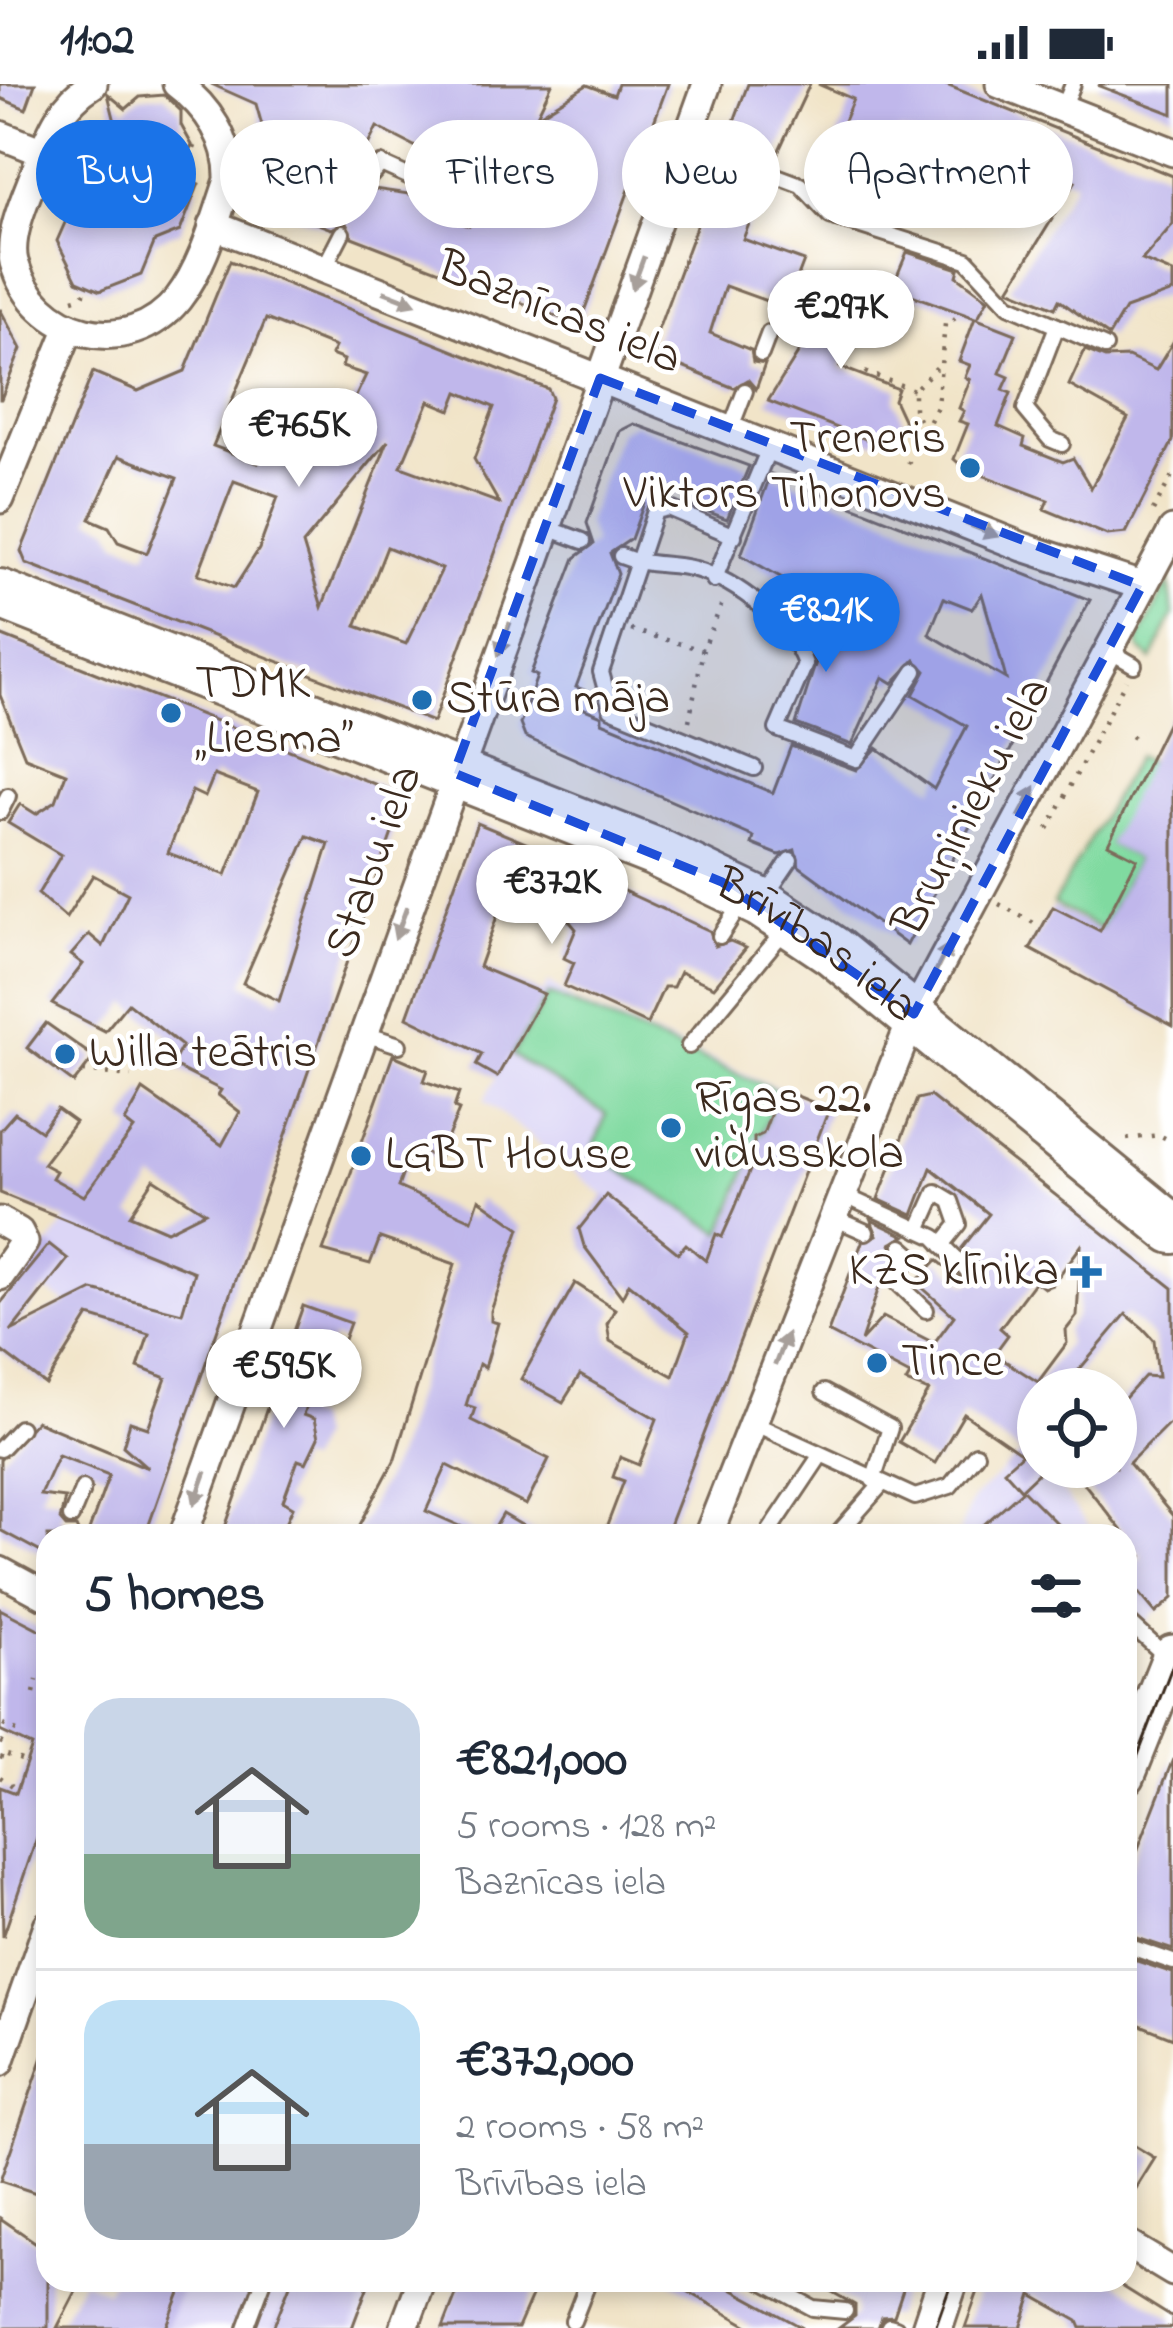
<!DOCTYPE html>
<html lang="en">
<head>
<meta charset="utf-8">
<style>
  body { margin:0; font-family:"Indie Flower",sans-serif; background:#f2f2f3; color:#1f2937; height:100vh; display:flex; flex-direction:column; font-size:45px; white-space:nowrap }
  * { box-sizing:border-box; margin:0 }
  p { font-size:39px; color:#747a83 }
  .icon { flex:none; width:66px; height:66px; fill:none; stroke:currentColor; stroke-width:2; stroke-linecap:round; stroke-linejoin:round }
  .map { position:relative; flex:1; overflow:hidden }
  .sheet { position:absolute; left:36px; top:1440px; width:1101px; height:768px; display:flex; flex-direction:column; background:#fff; border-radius:36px; box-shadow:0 6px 18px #0003 }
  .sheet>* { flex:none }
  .banner { position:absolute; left:36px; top:36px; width:1101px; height:108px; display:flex; gap:24px }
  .buttons { position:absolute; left:1017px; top:1284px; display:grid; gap:24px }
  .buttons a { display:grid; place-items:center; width:120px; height:120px; border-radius:50%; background:#fff; box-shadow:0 6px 18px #0003; font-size:60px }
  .price { position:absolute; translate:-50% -102px; padding:0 27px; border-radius:42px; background:#fff; color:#222; font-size:39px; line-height:78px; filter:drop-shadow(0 3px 6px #0008) }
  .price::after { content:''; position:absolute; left:50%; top:72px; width:36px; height:27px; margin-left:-18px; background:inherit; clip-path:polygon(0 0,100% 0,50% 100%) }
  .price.current { background:#1a73e8; color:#fff }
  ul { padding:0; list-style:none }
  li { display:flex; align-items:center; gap:36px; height:300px; padding:0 48px }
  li+li { border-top:3px solid #e0e1e3 }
  li span { display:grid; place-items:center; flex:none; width:336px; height:240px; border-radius:36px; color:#555 }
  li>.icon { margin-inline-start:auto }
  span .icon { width:144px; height:144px; fill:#fffc; stroke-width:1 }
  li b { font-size:51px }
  h2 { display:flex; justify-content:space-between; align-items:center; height:144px; padding:0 48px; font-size:51px }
  .tag { padding:0 42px; border-radius:54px; background:#fff; box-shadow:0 6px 18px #0003; font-size:42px; line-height:108px }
  .tag.current { background:#1a73e8; color:#fff }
  .status { display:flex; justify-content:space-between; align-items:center; height:84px; padding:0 60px; background:#fff; direction:ltr }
  .status svg { height:33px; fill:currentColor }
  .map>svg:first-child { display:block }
  .built { fill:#dcd6f6 }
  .green { fill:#80daa0; stroke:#5e825f; stroke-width:3 }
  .building { fill:#c0b7eb; fill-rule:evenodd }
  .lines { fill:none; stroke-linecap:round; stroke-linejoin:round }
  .lane-casing { stroke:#7b6b5a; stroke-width:20 }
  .street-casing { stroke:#7b6b5a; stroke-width:33 }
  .secondary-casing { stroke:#7b6b5a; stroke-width:45 }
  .highway-casing { stroke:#7b6b5a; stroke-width:54 }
  .path { stroke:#7b6b5a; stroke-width:4.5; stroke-dasharray:3 9; stroke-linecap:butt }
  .lane { stroke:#fff; stroke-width:14 }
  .street { stroke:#fff; stroke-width:27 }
  .secondary { stroke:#fff; stroke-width:39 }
  .highway { stroke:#fff; stroke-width:48 }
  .tram { stroke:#3b2a1e; stroke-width:3 }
  .oneway { fill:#a79f9a }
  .marked { fill:#1d4ed8; fill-opacity:0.2; stroke:#1d4ed8; stroke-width:9; stroke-dasharray:24 15; stroke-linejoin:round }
  .poi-dot { fill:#1f6fb2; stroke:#fff; stroke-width:4.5 }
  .labels { text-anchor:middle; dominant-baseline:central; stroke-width:9; stroke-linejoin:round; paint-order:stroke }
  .street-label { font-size:48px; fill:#3b2a1e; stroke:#fff }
  .poi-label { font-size:48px; fill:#3b2a1e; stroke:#fff; text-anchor:start }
</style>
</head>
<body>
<div class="status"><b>11:02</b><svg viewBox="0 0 49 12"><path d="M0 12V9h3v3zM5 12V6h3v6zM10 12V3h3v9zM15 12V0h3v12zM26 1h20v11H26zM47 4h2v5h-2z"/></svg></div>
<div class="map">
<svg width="1173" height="2244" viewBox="0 0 1173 2244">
  <rect width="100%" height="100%" fill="#fff"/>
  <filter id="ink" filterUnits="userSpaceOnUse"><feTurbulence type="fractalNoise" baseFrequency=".00833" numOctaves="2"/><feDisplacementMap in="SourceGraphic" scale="24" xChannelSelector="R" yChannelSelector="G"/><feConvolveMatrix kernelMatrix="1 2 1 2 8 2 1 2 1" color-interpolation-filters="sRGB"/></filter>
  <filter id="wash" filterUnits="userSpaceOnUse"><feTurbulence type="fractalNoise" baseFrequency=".004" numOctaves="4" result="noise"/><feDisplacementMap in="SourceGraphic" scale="48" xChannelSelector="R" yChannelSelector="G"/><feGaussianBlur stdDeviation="2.7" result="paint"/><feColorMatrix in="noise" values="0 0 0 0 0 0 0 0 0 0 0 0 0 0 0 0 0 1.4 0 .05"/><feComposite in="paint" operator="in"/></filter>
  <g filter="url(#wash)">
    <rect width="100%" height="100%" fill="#f1e4c8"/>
    <!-- built -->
    <g class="built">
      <polygon points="549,898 576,918 829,1025 755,1218 708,1194 484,1016"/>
      <polygon points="66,1136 231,1203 209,1267 89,1232 24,1194 34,1180 53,1194 67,1176 50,1161"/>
      <polygon points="1029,1364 1038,1383 1044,1383 1095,1452 958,1452 971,1416"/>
      <polygon points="1125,1492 1155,1528 1137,1553 1125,1586"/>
      <polygon points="158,2196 378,2196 359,2244 155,2244"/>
    </g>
    <!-- green -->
    <g class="green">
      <polygon points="1169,497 1173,531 1152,576 1139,564 1139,555"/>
      <polygon points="1137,672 1151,680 1109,760 1137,775 1101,845 1053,820"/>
      <polygon points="549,910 778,1007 722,1149 592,1068 606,1030 512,971"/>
    </g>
    <g id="blocks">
      <!-- building -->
      <g class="building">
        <polygon points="0,0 35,0 26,25 0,14"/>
        <path d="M 211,0 L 552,0 L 536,33 L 587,1 L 614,11 L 618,0 L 668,0 L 579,241 L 352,153 L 346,139 L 331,145 L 255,116 L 265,89 L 298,88 L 328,100 L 339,87 L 304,66 L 269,66 L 256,20 ZM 377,43 L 490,101 L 469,142 L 430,126 L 423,112 L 360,103 L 355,87 Z"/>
        <polygon points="748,0 810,0 773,79 759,84 765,100 743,155 804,177 786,224 725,202 710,249 751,266 753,278 765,280 756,305 748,296 734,304 670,278 652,262 717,86 730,79 724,64"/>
        <polygon points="818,0 944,0 1173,92 1173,140 1142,176 1173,189 1173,208 1125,225 1109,252 1059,216 1055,224 1009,205 1075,98 1036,83 1032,88 989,78 899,47 892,63 876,56 872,63 863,60 847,98 823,88 853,15"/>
        <polygon points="1100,0 1173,0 1173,30 1099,2"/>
        <polygon points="108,10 126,25 140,13 164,11 181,27 181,41 192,61 175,111 198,102 180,147 155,157 141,191 100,207 77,197 57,157 71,125 62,95 82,55 116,42"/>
        <polygon points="872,105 899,115 890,137 864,127"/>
        <polygon points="907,168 959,185 957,192 988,215 977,235 1016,250 1000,289 1009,293 1003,306 1011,309 998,342 1025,354 1023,362 1063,378 1073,374 1091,404 1128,334 1069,301 1085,266 1105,274 1128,273 1156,286 1173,258 1173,357 1126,449 1107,451 1044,425 1048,416 964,384 954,375 968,340 959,337 964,327 959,324 970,296 965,293 970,281 959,277 975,234 892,204"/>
        <path d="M 230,177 L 548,305 L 552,314 L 433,638 L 26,479 L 21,467 L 93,288 L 138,307 L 185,287 ZM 266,235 L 335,263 L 331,271 L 344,276 L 342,283 L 366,291 L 341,344 L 307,325 L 291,366 L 267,357 L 258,379 L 213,362 ZM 458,308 L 494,323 L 474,375 L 499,419 L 401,383 L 429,317 L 451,326 ZM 388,357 L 322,523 L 303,460 ZM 119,372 L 177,394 L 147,469 L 118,458 L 109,443 L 90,435 ZM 234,397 L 278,413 L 259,465 L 234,504 L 198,490 ZM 387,463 L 442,485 L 406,560 L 356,542 Z"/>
        <polygon points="844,196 894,217 883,237 869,229 840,283 898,305 894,316 907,344 873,358 768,317"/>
        <polygon points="0,225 21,265 1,315 0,315"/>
        <path d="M 634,340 L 749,382 L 727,435 L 688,420 L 693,412 L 652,397 L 631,455 L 610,469 L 618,490 L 576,603 L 584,606 L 577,622 L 602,632 L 602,638 L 773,709 L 791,662 L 856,686 L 877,664 L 934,705 L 967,642 L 913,611 L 926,587 L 915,576 L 893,599 L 883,593 L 852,661 L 796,640 L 827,544 L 785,529 L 793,500 L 741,471 L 771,390 L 1090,516 L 907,861 L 799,782 L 795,766 L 779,771 L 752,760 L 754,753 L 525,653 L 520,640 L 537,592 L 531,589 L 575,474 L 594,460 L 587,439 L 620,347 ZM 982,510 L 998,565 L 1006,595 L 929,550 L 944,514 L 972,525 Z"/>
        <path d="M 0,551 L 405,712 L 145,1452 L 87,1452 L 109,1391 L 58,1371 L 40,1411 L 65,1414 L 60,1436 L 66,1443 L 76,1443 L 80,1452 L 48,1452 L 48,1472 L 0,1446 L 0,1376 L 36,1337 L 148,1384 L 123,1362 L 130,1338 L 148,1344 L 166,1294 L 138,1283 L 149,1250 L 89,1232 L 46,1301 L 0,1266 L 0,1220 L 49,1160 L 68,1175 L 11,1247 L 93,1206 L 182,1229 L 194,1188 L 0,1109 L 0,1046 L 15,1029 L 41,1047 L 57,1025 L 75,1038 L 43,1080 L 56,1087 L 52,1094 L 84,1112 L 134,1045 L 125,1038 L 143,1006 L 222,1061 L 240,1028 L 218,1011 L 221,1006 L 172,981 L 182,962 L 128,919 L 105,947 L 52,920 L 83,880 L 71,871 L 89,850 L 103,862 L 128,810 L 93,791 L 66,834 L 38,810 L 61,771 L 8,739 L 20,720 L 36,730 L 56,717 L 66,689 L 25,673 L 0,611 ZM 214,691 L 258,708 L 226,791 L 168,769 L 192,707 L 205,713 ZM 307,752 L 329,760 L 279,917 L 243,899 ZM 154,1095 L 205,1128 L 167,1147 L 130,1131 Z"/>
        <polygon points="1173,628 1173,942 1030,865 1053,823 1100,847 1137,775 1108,760"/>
        <polygon points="477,739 601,790 598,795 710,847 715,862 730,857 746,864 714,903 680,888 673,903 664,903 647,940 564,902 574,879 564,874 576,845 565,832 506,807 479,883 544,910 497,993 476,981 482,970 407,933"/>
        <polygon points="46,939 94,973 74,999 27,964"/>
        <polygon points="393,971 428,986 424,997 459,1009 454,1024 459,1026 439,1074 412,1064 398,1103 472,1136 479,1115 520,1144 491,1227 491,1237 498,1239 485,1284 479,1280 466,1321 475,1324 471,1336 549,1375 526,1421 447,1381 426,1427 483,1452 354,1452 394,1377 455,1180 380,1154 370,1180 323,1167"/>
        <polygon points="780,1005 829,1025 665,1452 603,1452 624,1397 613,1393 620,1373 639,1381 657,1335 580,1291 563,1318 521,1295 575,1199 615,1225 607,1240 610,1257 673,1292 689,1248 629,1199 622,1213 584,1162 579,1145 606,1111 678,1169 686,1160 706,1177 716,1150 722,1153 735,1124 754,1076 754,1054 763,1050"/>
        <path d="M 930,1012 L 1173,1204 L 1173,1335 L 1129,1379 L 1173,1432 L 1173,1514 L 1156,1529 L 1125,1492 L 1142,1472 L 1071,1383 L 1116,1383 L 1116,1324 L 1145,1292 L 1158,1293 L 1154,1256 L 1143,1244 L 1126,1230 L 1063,1305 L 1038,1305 L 1038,1389 L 1021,1405 L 1004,1386 L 1022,1370 L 964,1330 L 935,1379 L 899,1358 L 929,1307 L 906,1298 L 910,1291 L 828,1248 L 862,1158 L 877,1151 L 871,1136 L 905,1152 L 891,1160 L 896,1173 L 888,1190 L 884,1188 L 861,1257 L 883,1233 L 934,1259 L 954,1232 L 916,1198 L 937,1176 L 967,1200 L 981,1194 L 980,1183 L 962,1164 L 989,1130 L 931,1084 L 913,1131 L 878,1115 L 917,1015 ZM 1081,1162 L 1077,1232 L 1066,1246 L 1067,1259 L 1038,1298 L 994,1270 L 1008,1251 L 1000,1244 L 1035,1197 L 1044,1204 L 1052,1201 Z"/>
        <polygon points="303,1222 350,1239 343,1258 333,1254 303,1331 314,1335 318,1354 306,1379 298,1376 283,1417 293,1423 280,1452 222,1452"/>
        <polygon points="1023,1406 1069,1452 971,1452"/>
        <polygon points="503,1430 540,1452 490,1452"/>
        <polygon points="0,1525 48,1550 48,1721 3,1853 0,1703 16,1709 32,1662 0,1647"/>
        <polygon points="1173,1675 1173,1866 1125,1850 1125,1798"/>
        <polygon points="1125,1873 1173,1889 1173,1954 1125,1935"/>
        <polygon points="45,1967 48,1967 48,2113 0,2097"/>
        <polygon points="1125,2056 1155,2074 1125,2122"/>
        <polygon points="0,2134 48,2167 48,2244 0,2244"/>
        <polygon points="82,2196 106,2207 113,2196 185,2196 166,2244 57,2244"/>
        <polygon points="292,2196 370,2196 352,2244 273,2244"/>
        <polygon points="462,2196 539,2196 518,2244 443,2244"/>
        <polygon points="668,2196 715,2196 803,2244 752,2244"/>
        <polygon points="811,2196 906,2196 894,2232 882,2233 878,2244 839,2244 855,2232 855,2221"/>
        <polygon points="982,2196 1112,2196 1173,2234 1173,2244 1081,2244 1078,2237 1032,2211 1021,2244 965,2244"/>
      </g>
    </g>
  </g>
  <g filter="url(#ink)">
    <use href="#blocks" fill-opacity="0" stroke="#7b6b5a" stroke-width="3"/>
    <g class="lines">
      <defs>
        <g id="lane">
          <polyline points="1063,25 1073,0"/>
          <polyline points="682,63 720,75"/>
          <polyline points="230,78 300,77 328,89"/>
          <polyline points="769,89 801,101 830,132 967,176 1009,221 1105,263"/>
          <polyline points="368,95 381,80 463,117"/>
          <polyline points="324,184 342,149"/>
          <polyline points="1057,242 1025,325 1050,355 1062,360"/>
          <polyline points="761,270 769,249"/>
          <polyline points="730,346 745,307"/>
          <polyline points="545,443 583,457"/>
          <polyline points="734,452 668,424 655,427 601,588 611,625 754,684"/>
          <path d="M 621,472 C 647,483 669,478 695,485 C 737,497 791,539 805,580 L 777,645 L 856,675 L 915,587"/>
          <polyline points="714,496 770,362"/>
          <polyline points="1108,566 1134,581"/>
          <polyline points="0,728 8,712"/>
          <polyline points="767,810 790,776"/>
          <polyline points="720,852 740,821"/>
          <polyline points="362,949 399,961"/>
          <polyline points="689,962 784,847"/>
          <polyline points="841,1110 935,1153 971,1190"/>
          <polyline points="832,1133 866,1148"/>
          <polyline points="919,1146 936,1108 951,1117 959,1140 942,1161"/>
          <polyline points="902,1163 910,1170 897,1198 926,1226"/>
          <polyline points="824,1308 890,1344 873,1396"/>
          <polyline points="753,1339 915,1413 950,1402 976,1370"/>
          <polyline points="0,1365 20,1344"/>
          <polyline points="71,1433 83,1404"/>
          <polyline points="767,1451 820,1372"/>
          <polyline points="836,1452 881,1401"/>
          <polyline points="1125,1535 1169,1575"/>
          <polyline points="1125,1861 1173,1878"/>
          <polyline points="761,2196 813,2224 845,2227"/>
          <polyline points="573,2237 589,2196"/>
          <polyline points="889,2242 896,2244"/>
          <polyline points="246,2244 264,2196"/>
        </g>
        <g id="street">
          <path d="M 93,0 C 62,19 51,46 38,81 C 29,107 7,150 14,178 C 35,253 128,277 178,215 C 203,183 216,134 229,96 C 230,56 208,23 177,0"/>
          <polyline points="1000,0 1173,68"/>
          <polyline points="0,51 43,68"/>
          <polyline points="213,141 1023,463 1142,502"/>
          <polyline points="0,415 70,243"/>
          <polyline points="0,1137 19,1148 24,1158 0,1192"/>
          <polyline points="183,1452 707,0"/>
          <polyline points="708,1452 914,930 1173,446"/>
          <polyline points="0,1487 48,1513"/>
          <polyline points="0,1978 48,1841"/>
          <polyline points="1125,2159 1173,2188"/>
          <polyline points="404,2244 422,2196"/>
        </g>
        <g id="secondary">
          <polyline points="1125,1691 1173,1571"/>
          <polyline points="932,2244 948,2196"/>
        </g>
        <g id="highway">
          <path id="s1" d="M 0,510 L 655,768 L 761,819 L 833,867 L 1173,1145"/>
        </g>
      </defs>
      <!-- lane casing -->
      <use href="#lane" class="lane-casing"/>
      <!-- street casing -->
      <use href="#street" class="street-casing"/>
      <!-- secondary casing -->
      <use href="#secondary" class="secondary-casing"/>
      <!-- highway casing -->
      <use href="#highway" class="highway-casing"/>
      <!-- path -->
      <g class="path">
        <polyline points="195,62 184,94 202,102"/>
        <polyline points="73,215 83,212 89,200"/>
        <polyline points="865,288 914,306"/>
        <polyline points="924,347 914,325 914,306 938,282"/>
        <polyline points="908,380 937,323 945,240 963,230"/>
        <polyline points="1153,427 1173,390"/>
        <polyline points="631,546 703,566 723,517"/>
        <polyline points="689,637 703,566"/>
        <polyline points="1131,652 1139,657"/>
        <polyline points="1048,745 1126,596"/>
        <polyline points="999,820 1041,843"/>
        <polyline points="83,987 131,992"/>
        <polyline points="1127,1055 1159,1051 1173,1058"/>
        <polyline points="34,1609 37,1596"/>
        <polyline points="3,1641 17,1647"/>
        <polyline points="0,1658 10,1663"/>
        <polyline points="7,1671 27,1678"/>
        <polyline points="0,1673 5,1675"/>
        <polyline points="0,1693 18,1706"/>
      </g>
      <!-- lane -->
      <use href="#lane" class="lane"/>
      <!-- street -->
      <use href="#street" class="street"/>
      <!-- secondary -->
      <use href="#secondary" class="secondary"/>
      <!-- highway -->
      <use href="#highway" class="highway"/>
      <!-- tram -->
      <g class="tram">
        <polyline points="1125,1705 1173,1580"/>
        <polyline points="935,2244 952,2196"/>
      </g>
    </g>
    <!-- one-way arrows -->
    <defs><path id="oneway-solid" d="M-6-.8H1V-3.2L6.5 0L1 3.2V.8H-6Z" transform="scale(3)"/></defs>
    <g class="oneway">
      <use href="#oneway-solid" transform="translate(638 189) rotate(110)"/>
      <use href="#oneway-solid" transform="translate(400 214) rotate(21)"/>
      <use href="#oneway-solid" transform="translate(982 446) rotate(22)"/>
      <use href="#oneway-solid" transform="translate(504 555) rotate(110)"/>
      <use href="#oneway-solid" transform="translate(1027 718) rotate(-62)"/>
      <use href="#oneway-solid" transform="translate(401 839) rotate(110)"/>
      <use href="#oneway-solid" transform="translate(942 875) rotate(-63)"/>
      <use href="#oneway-solid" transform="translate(781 1265) rotate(-69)"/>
      <use href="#oneway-solid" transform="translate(200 1404) rotate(110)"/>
    </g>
  </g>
  <!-- marked area -->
  <path class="marked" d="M 600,294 L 1142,502 L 914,930 L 722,798 L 454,689 Z"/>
  <!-- markers -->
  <g class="poi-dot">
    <circle cx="970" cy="384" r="12"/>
    <circle cx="422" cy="616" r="12"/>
    <circle cx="171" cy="629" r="12"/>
    <circle cx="65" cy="970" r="12"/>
    <circle cx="671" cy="1044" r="12"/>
    <circle cx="361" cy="1072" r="12"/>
    <path d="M1080 1170h12v12h12v12h-12v12h-12v-12h-12v-12h12z"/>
    <circle cx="877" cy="1279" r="12"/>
  </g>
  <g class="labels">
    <!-- street labels -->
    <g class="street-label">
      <text transform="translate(559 230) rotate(22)">Baznīcas iela</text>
      <text transform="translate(973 723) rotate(-62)">Bruņinieku iela</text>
      <text transform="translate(375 778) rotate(-70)">Stabu iela</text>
      <text stroke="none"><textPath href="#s1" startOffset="891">Brīvības iela</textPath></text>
    </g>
    <!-- poi labels -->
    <g class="poi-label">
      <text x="946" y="356" text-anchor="end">Treneris<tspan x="946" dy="55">Viktors Tihonovs</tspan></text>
      <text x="195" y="601">TDMK<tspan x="195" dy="55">„Liesma”</tspan></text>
      <text x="446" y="616">Stūra māja</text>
      <text x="89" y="970">Willa teātris</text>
      <text x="695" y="1016">Rīgas 22.<tspan x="695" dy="55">vidusskola</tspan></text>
      <text x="385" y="1072">LGBT House</text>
      <text x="1059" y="1188" text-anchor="end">KZS klīnika</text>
      <text x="901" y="1279">Tince</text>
    </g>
  </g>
</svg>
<div class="buttons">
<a><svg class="icon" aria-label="locate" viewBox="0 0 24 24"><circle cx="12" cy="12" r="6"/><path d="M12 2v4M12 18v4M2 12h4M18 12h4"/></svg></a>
</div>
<b class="price" style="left:841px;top:288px">€297K</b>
<b class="price" style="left:299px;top:406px">€765K</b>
<b class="price current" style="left:826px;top:591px">€821K</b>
<b class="price" style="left:552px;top:863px">€372K</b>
<b class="price" style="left:284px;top:1347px">€595K</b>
<div class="banner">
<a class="tag current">Buy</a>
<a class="tag">Rent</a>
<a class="tag">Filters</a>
<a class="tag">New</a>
<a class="tag">Apartment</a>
</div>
<section class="sheet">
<h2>5 homes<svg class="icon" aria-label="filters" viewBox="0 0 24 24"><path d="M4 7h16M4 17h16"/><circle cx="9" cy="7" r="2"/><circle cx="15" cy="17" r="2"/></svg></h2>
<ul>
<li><span style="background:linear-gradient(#c9d6e8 65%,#7fa58c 0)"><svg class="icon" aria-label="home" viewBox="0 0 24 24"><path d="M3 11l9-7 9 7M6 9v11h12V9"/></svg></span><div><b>€821,000</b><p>5 rooms · 128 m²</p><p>Baznīcas iela</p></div></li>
<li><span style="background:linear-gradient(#bfe0f5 60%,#9aa5b1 0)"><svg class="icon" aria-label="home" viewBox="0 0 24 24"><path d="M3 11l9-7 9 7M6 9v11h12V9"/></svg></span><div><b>€372,000</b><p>2 rooms · 58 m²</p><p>Brīvības iela</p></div></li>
</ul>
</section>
</div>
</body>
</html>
